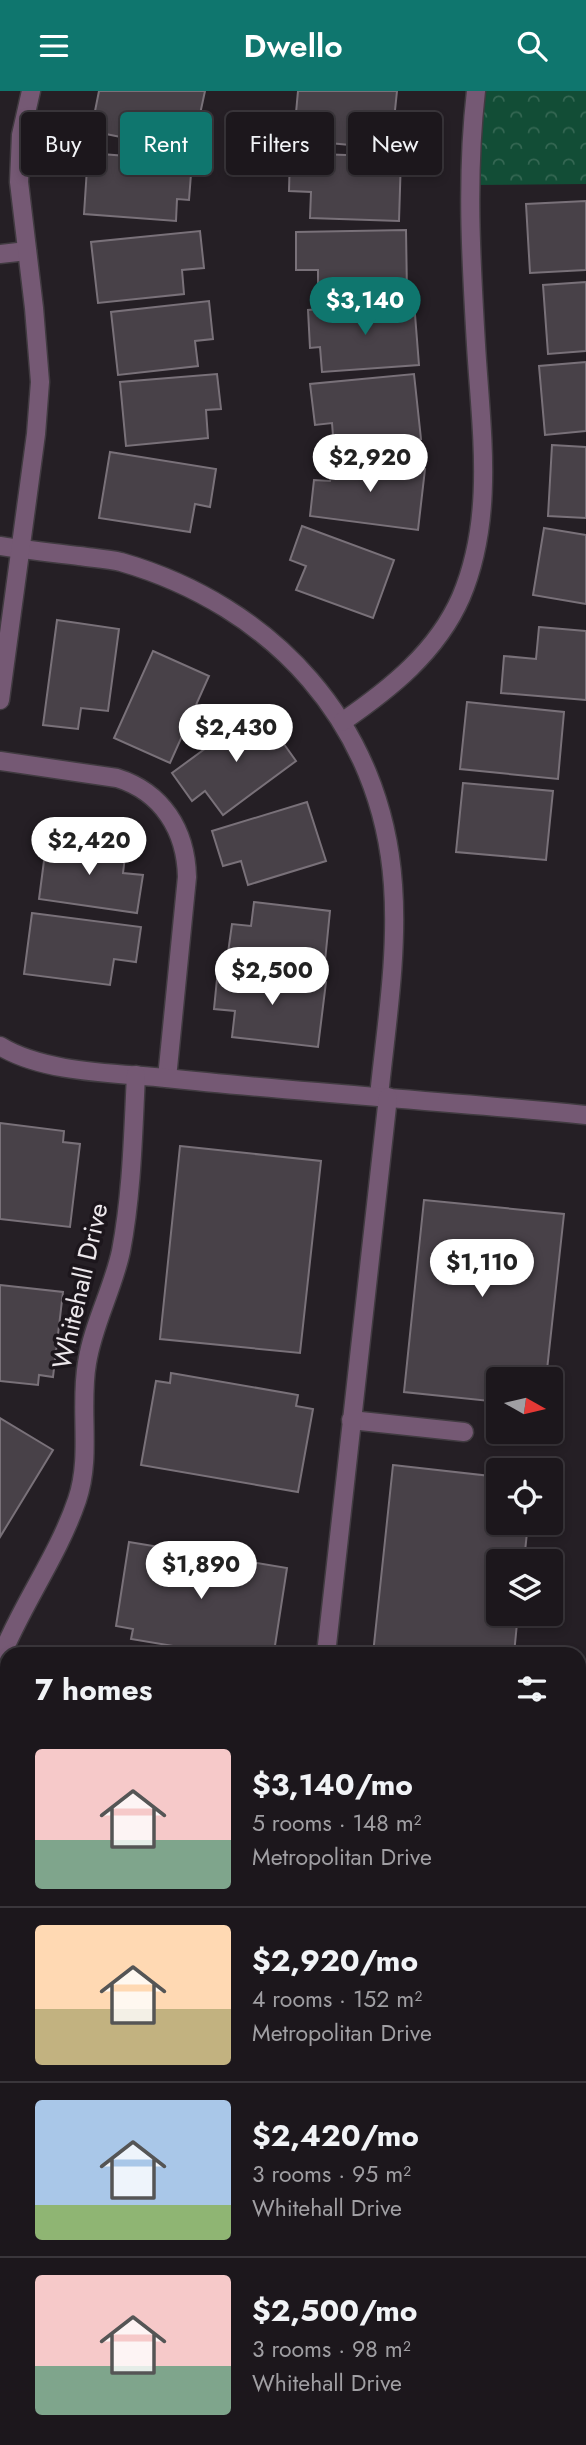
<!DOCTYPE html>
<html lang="en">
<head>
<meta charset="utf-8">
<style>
  body { margin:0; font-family:Jost,sans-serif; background:#252025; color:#f1f3f6; height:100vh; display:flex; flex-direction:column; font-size:26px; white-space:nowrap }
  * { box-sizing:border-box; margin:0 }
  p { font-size:23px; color:#a09fa3 }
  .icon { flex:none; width:38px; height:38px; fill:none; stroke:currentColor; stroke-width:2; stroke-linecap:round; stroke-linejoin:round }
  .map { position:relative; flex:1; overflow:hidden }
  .sheet { position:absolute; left:0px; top:1556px; width:586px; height:800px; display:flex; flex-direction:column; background:#1c171c; border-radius:21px 21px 0 0; box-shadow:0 4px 10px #0003,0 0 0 2px #3a363b }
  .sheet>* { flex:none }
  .guide { position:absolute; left:21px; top:21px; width:544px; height:63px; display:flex; gap:14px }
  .needle { width:46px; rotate:98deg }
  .buttons { position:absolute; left:486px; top:1276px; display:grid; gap:14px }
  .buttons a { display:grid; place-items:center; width:77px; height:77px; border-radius:7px; background:#1c171c; box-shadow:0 4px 10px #0003,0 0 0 2px #3a363b; font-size:35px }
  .price { position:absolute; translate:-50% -60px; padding:0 16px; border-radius:24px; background:#fff; color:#222; font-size:23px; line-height:46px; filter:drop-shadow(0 2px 4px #0008) }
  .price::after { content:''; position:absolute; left:50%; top:42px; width:21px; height:16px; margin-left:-10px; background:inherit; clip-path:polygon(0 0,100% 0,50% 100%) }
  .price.active { background:#0f766e; color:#fff }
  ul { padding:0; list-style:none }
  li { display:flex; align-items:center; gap:21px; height:175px; padding:0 35px }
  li+li { border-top:2px solid #3a363b }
  li span { display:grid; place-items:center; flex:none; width:196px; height:140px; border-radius:7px; color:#555 }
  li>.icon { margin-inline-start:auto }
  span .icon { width:84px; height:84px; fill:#fffc; stroke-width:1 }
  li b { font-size:30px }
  h2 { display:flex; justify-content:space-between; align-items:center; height:84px; padding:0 35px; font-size:30px }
  .chip { padding:0 24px; border-radius:7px; background:#1c171c; box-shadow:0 4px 10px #0003,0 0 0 2px #3a363b; font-size:24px; line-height:63px }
  .chip.active { background:#0f766e; color:#fff }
  header { display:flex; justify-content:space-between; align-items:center; height:91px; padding:0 35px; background:#0f766e; color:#fff; font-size:32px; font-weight:600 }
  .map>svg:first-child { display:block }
  .forest { fill:url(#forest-crowns) }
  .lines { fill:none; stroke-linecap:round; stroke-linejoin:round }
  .stream { stroke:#006646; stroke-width:10 }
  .building { fill:#484148; stroke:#797179; stroke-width:2 }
  .service-casing { stroke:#413b41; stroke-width:21 }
  .minor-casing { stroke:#413b41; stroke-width:21 }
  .secondary-casing { stroke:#413b41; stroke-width:21 }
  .service { stroke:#755974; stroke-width:18 }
  .minor { stroke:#755974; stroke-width:18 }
  .secondary { stroke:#a478a4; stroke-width:18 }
  .labels { text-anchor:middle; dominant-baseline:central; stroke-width:7; stroke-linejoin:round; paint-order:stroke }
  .street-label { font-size:26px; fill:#ede8ec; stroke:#1c161c }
</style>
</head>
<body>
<header><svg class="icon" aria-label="menu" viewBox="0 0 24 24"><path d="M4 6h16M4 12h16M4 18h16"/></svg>Dwello<svg class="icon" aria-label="search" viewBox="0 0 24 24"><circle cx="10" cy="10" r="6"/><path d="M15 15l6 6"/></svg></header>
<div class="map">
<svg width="586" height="2354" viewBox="0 0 586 2354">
  <defs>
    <pattern id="forest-crowns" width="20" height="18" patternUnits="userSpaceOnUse" patternTransform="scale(1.75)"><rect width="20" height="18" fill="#124d36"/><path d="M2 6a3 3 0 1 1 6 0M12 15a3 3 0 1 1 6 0" fill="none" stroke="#356753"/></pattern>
  </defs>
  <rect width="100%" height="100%" fill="#251f25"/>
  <!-- forest -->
  <g class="forest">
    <polygon points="476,0 586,0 586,93 470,94"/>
    <polygon points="7,2210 7,2348 473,2349 470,2354 0,2354 0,2213"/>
  </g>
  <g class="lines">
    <!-- stream -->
    <polyline class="stream" points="214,2354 228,2348"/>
  </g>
  <!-- building -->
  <g class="building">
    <polygon points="99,0 205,0 197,37 174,33 170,56 91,40"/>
    <polygon points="298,0 397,0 391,58 309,50 312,24 296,22"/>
    <polygon points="88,62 192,70 189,109 177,108 176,130 84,123"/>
    <polygon points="290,62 401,66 399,130 310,127 311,101 289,100"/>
    <polygon points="586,110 586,179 530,182 526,113"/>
    <polygon points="406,139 407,203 318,205 318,179 296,179 296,141"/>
    <polygon points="200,140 204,177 182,179 184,203 98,212 91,151"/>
    <polygon points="586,191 586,260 548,263 543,194"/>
    <polygon points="209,210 213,248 195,250 198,275 118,284 111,221"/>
    <polygon points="414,211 419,274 322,281 320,256 310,257 308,219"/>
    <polygon points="586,271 586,340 545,344 539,275"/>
    <polygon points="217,283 221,318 206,319 208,347 126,355 120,291"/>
    <polygon points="414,283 421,348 334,357 332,332 315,334 310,293"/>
    <polygon points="552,354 586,356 586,427 548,425"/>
    <polygon points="110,361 216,378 210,416 195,413 190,441 99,427"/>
    <polygon points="333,366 425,378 418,439 310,425 314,389 330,390"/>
    <polygon points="302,435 394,469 373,527 296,499 306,475 290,469"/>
    <polygon points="544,437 586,444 586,513 533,504"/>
    <polygon points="57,529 119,538 108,620 81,617 78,638 43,634"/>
    <polygon points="539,536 586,540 586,609 501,602 504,565 536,568"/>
    <polygon points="153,560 209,585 170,672 114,647"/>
    <polygon points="467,611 564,621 558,688 460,678"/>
    <polygon points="259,618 296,670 223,724 205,700 192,710 172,682"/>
    <polygon points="463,692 553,700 546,769 456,761"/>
    <polygon points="307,711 326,770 248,794 241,770 223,775 212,740"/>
    <polygon points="47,747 126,758 123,782 143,784 137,822 39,808"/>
    <polygon points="254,811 330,820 324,880 227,869 232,833 251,835"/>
    <polygon points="32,822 141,836 136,871 114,868 110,894 24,883"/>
    <polygon points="218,878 326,891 318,956 232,946 235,920 214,918"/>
    <polygon points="0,1032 64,1040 63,1051 80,1053 70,1136 0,1128"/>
    <polygon points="180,1055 321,1070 300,1262 160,1248"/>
    <polygon points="424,1109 564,1123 546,1288 499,1288 499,1311 404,1301"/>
    <polygon points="0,1194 63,1201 53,1286 39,1284 38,1294 0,1290"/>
    <polygon points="171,1282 298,1304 296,1315 313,1318 298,1401 141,1374 156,1290 170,1292"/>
    <polygon points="0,1327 53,1359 0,1446"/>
    <polygon points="393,1374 499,1386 499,1432 528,1432 524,1470 499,1470 499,1522 518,1522 514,1563 373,1563"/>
    <polygon points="129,1451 287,1477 274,1561 259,1558 259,1563 221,1563 131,1548 133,1538 116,1535"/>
    <polygon points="7,2028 7,2174 0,2156 0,2031"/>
  </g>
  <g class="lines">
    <defs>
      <g id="service">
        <polyline points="0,163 27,160"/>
        <path d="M 0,670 L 117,687 C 162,701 186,739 187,786 L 167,987"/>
        <polyline points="351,1329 464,1341"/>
      </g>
      <g id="minor">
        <path d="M 0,455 C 26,459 53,462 79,465 C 93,467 108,468 121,471 C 273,515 382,633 393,794 C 398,864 386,936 379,1005"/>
        <polyline points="0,609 36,343 40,291 34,217 19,91 21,44 31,0"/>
        <path d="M 342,631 C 390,598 437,561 461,506 C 495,426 481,339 476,254 C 471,169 466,85 476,0"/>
        <path d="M 0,955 C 44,982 115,982 166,987 C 306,1002 446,1010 586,1024"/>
        <polyline points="326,1563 388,1006"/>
        <path d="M 0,1568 C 22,1513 58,1465 77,1409 C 92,1365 79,1317 87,1272 C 93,1233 113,1198 121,1160 C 132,1102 133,1043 136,984"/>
        <polyline points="0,1929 7,1935"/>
      </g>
      <g id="secondary">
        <polyline points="579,2134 586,2074"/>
        <polyline points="555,2354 556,2348"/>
      </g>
    </defs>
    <!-- service casing -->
    <use href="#service" class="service-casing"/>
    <!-- minor casing -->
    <use href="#minor" class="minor-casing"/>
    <!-- secondary casing -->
    <use href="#secondary" class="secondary-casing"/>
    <!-- service -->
    <use href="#service" class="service"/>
    <!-- minor -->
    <use href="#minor" class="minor"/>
    <!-- secondary -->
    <use href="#secondary" class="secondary"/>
  </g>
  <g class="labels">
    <!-- street labels -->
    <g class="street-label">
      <text transform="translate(80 1195) rotate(-77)">Whitehall Drive</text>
    </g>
  </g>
</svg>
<div class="buttons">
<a><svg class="needle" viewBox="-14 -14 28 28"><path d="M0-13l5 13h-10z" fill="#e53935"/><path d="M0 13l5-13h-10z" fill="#a09fa3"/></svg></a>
<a><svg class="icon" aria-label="locate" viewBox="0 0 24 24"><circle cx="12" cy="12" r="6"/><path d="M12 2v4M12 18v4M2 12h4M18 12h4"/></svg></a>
<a><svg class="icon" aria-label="layers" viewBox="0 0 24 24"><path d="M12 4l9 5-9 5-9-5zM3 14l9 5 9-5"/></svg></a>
</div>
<b class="price active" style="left:365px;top:246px">$3,140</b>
<b class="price" style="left:370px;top:403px">$2,920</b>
<b class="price" style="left:236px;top:673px">$2,430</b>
<b class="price" style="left:89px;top:786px">$2,420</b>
<b class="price" style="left:272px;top:916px">$2,500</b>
<b class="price" style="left:482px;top:1208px">$1,110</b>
<b class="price" style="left:201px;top:1510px">$1,890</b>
<div class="guide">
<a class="chip">Buy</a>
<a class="chip active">Rent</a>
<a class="chip">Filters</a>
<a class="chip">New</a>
</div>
<section class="sheet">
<h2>7 homes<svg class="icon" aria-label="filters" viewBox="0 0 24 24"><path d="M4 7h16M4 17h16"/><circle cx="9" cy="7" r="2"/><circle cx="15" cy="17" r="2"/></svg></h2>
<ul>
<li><span style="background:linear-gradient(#f6c9c9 65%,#7fa58c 0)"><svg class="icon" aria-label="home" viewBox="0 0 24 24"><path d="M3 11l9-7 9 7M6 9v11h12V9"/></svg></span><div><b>$3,140/mo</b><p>5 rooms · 148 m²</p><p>Metropolitan Drive</p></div></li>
<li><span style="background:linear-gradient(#ffd9b3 60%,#c2b280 0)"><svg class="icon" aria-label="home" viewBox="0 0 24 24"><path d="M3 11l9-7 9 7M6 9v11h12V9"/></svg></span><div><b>$2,920/mo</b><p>4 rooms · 152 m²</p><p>Metropolitan Drive</p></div></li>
<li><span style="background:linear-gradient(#a9c7e8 75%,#8fb573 0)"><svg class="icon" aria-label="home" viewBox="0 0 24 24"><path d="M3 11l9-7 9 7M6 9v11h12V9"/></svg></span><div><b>$2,420/mo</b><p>3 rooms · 95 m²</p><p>Whitehall Drive</p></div></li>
<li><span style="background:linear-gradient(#f6c9c9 65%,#7fa58c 0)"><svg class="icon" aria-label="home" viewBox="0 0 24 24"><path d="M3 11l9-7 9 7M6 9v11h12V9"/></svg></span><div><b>$2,500/mo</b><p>3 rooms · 98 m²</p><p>Whitehall Drive</p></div></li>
</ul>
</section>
</div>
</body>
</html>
